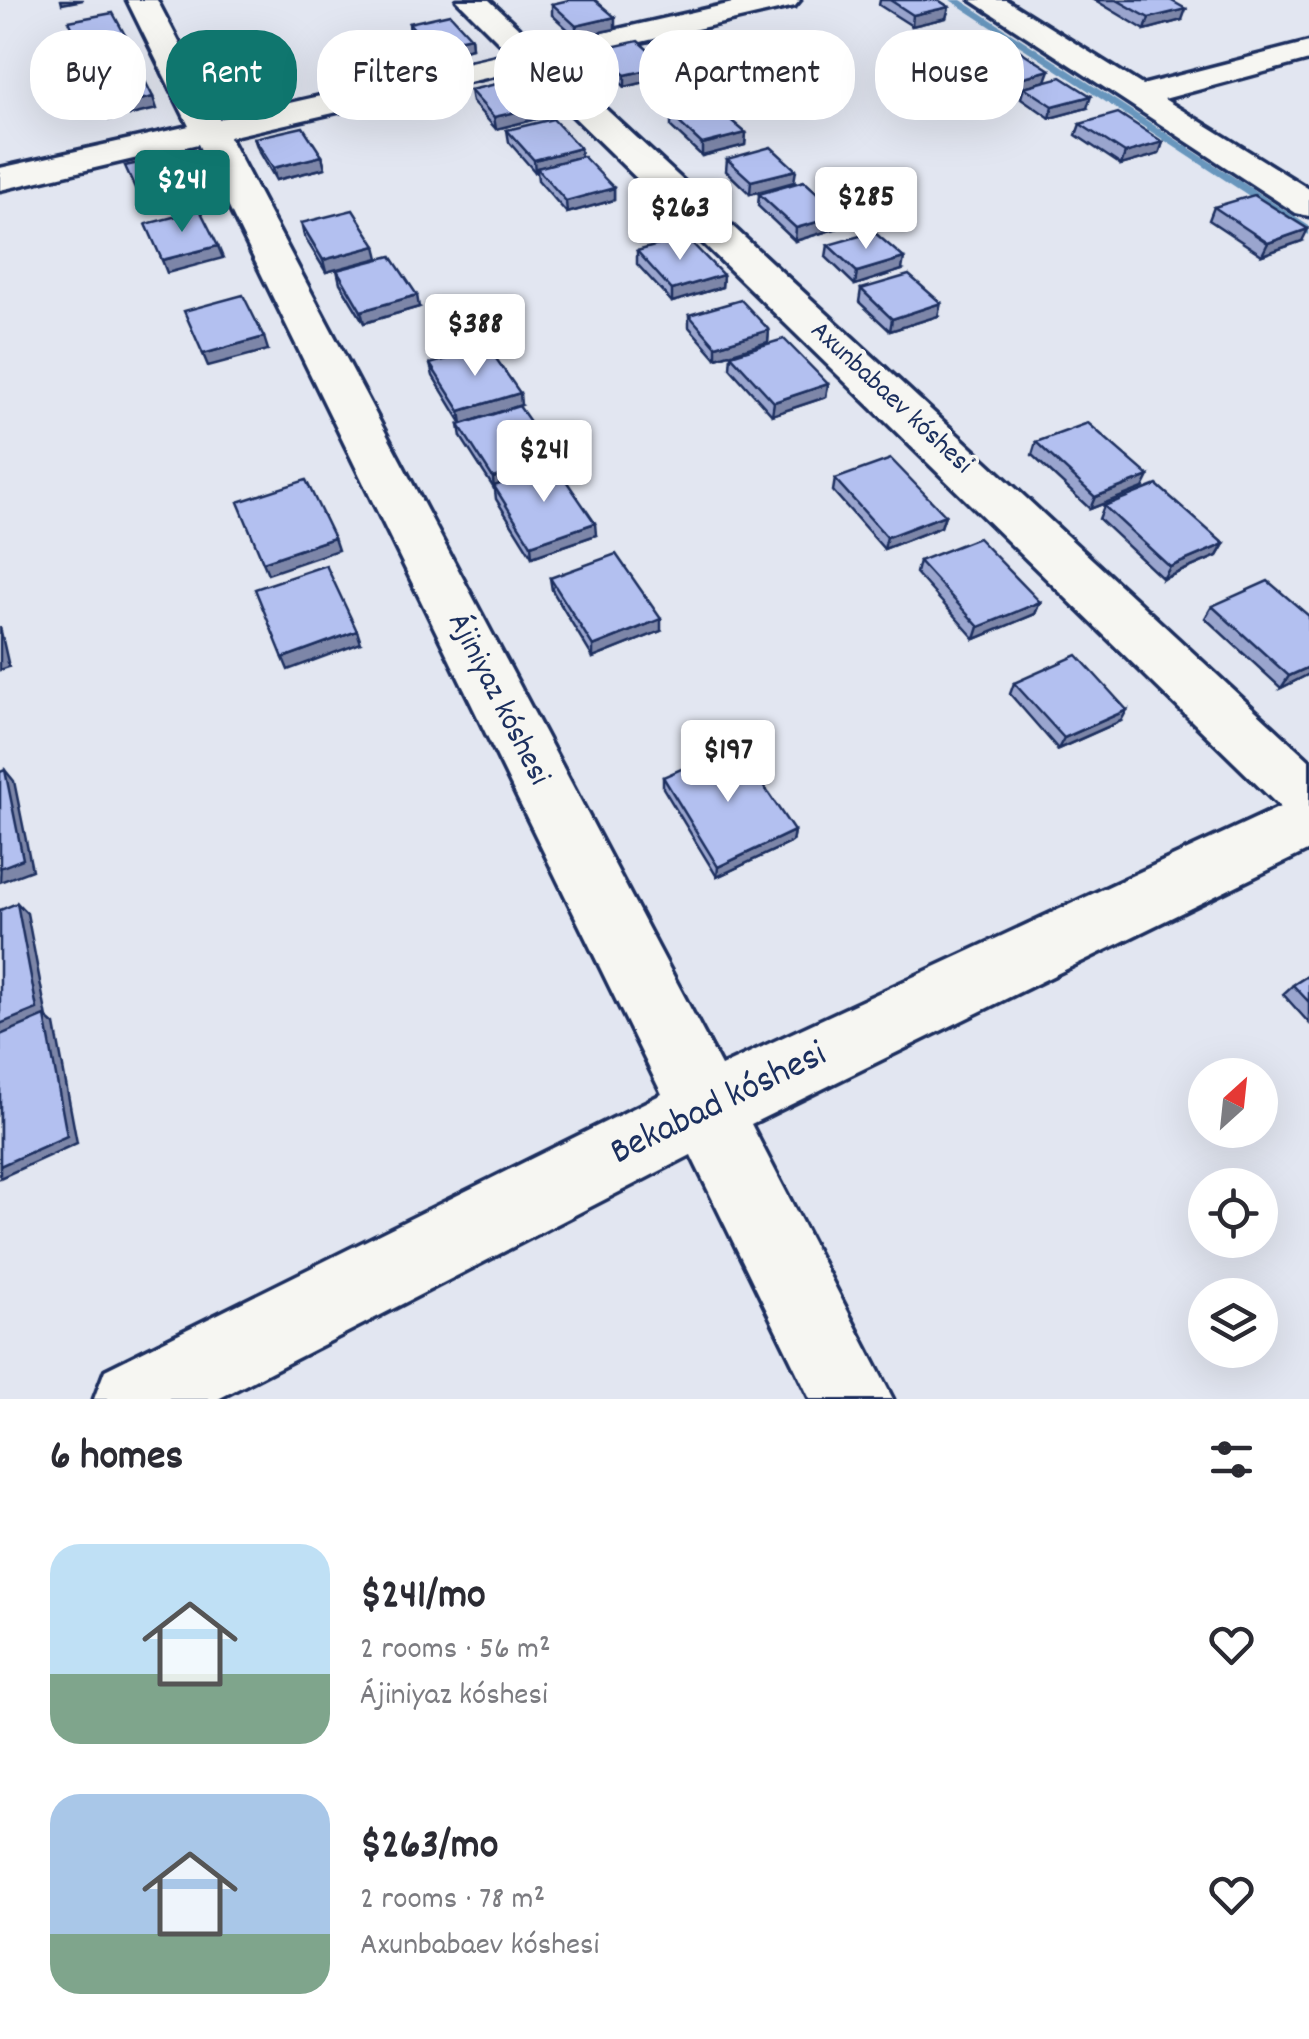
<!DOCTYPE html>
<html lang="en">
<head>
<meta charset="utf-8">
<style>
  body { margin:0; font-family:Dekko,sans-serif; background:#f7f7f7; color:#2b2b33; height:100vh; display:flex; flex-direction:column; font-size:38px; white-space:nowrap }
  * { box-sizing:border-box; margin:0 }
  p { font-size:32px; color:#7c7c81 }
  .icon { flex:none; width:55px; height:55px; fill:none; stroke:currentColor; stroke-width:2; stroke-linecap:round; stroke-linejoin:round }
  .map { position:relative; height:1399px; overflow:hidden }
  .panel { display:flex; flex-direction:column; background:#fff; flex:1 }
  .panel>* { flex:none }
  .guide { position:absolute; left:30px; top:30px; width:1250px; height:90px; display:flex; gap:20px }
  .needle { width:65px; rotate:27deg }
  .fabs { position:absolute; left:1188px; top:1058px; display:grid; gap:20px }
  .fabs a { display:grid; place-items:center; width:90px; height:90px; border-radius:50%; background:#fff; box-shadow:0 10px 40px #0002; font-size:50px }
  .price { position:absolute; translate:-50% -85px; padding:0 22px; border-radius:10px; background:#fff; color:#222; font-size:32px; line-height:65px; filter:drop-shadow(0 2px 5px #0008) }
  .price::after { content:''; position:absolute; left:50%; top:60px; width:30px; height:22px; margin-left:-15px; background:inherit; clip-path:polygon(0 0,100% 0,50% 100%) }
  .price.current { background:#0f766e; color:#fff }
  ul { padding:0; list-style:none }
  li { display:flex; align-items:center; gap:30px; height:250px; padding:0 50px }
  li span { display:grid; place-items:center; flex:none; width:280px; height:200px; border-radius:30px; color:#555 }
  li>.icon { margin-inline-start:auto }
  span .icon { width:120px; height:120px; fill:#fffc; stroke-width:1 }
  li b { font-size:42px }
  h2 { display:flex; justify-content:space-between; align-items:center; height:120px; padding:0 50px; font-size:42px }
  .chip { padding:0 35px; border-radius:40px; background:#fff; box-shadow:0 10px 40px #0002; font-size:35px; line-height:90px }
  .chip.current { background:#0f766e; color:#fff }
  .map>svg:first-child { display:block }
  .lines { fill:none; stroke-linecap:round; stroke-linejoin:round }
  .stream { fill:#6896bd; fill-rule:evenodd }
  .minor-casing { stroke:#1b2f5e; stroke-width:7 }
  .minor { fill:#f6f6f2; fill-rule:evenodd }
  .wall { fill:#9aa5ce; stroke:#1b2f5e; stroke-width:2.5 }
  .shaded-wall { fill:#7d86a8; stroke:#1b2f5e; stroke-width:2.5 }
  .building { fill:#b3c0f0; stroke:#1b2f5e; stroke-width:2.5 }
  .labels { text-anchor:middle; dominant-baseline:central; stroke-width:9; stroke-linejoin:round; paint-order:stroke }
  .far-street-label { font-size:28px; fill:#1b2f5e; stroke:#f6f6f2 }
  .street-label { font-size:32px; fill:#1b2f5e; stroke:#f6f6f2 }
  .near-street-label { font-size:38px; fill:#1b2f5e; stroke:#f6f6f2 }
</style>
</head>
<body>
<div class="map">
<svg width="1309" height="1399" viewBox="0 0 1309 1399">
  <rect width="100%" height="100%" fill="#e2e6f1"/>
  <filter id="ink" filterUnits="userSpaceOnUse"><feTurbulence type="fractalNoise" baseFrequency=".01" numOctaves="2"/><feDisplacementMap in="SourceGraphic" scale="20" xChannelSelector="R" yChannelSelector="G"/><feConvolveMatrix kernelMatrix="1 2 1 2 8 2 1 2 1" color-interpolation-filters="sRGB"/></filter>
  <g filter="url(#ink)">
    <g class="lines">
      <!-- stream -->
      <polygon class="stream" points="950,0 961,0 1309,226 1309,235"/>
      <defs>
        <g id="minor">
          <path d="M 127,0 L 157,0 L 219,119 L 510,53 L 457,0 L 489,0 L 539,47 L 746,0 L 800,0 L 795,6 L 555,62 L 1309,760 L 1309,850 L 751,1124 L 893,1399 L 810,1399 L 691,1155 L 218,1399 L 94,1399 L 105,1370 L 662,1094 L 198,144 L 0,190 L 0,168 L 189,126 ZM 525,69 L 1280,807 L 721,1066 L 229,137 Z"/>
          <polygon points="971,0 1006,0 1142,85 1309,42 1309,60 1164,99 1309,189 1309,216 1296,213"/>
        </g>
      </defs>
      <!-- minor casing -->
      <use href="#minor" class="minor-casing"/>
      <!-- minor -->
      <use href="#minor" class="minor"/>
    </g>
    <!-- wall -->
    <g class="wall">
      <polygon points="880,0 938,0 949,7 946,18 912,26 879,5"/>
      <polygon points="1095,0 1170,0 1182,20 1145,30"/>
      <polygon points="552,4 615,29 576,37 552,15"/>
      <polygon points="409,23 471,37 472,48 431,57 410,34"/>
      <polygon points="598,50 666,66 666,77 625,87 598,62"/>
      <polygon points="974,54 1047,81 1087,108 1050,118 1021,98 1024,87 1010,91 972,66"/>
      <polygon points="470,90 540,118 496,129 472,102"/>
      <polygon points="671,115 746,133 745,145 702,156 671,127"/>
      <polygon points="1080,124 1163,142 1159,154 1121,165 1076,135"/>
      <polygon points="507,130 580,148 581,157 614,188 614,200 567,213 538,180 537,171 535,172 509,142"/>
      <polygon points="254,138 322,156 325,168 276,180 258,149"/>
      <polygon points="727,159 794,182 750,194 726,171"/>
      <polygon points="759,194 841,227 795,241 758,206"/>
      <polygon points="1214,207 1302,241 1262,255 1209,220"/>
      <polygon points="301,223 379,258 326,272 304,236"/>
      <polygon points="828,245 902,270 855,285 826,257"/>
      <polygon points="637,251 723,275 722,287 672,302 637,264"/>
      <polygon points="337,270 419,307 364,323 340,283"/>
      <polygon points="861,289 938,316 890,331 859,302"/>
      <polygon points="689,315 769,330 768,342 716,358 689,327"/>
      <polygon points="731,355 828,384 826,397 772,415 730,368"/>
      <polygon points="430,364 521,405 462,424 433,376"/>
      <polygon points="459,425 556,466 596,535 532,557 496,499 495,490 461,437"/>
      <polygon points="1036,442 1143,488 1090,509 1032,455"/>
      <polygon points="835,479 945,515 941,527 884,549 833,491"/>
      <polygon points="1104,506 1224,544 1217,556 1163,579 1099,519"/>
      <polygon points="919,561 1040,602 1035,614 975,639 916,573"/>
      <polygon points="550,578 661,631 593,658 552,590"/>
      <polygon points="1212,606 1309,616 1309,674 1281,688 1205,618"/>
      <polygon points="1014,683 1121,721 1058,749 1010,694"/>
      <polygon points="663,777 794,831 792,842 717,877 663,788"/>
      <polygon points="1309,975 1309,1023 1283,994 1293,985"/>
    </g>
    <!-- shaded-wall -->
    <g class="shaded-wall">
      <polygon points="61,0 83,0 62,4"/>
      <polygon points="949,7 946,18 912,26 913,15"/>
      <polygon points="1186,9 1182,20 1145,30 1149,18"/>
      <polygon points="615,17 615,29 576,37 576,26"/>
      <polygon points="125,35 129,47 84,56 80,44"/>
      <polygon points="471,37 472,48 431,57 429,46"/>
      <polygon points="134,65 138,77 92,87 87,75"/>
      <polygon points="666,66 666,77 625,87 625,75"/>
      <polygon points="1050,70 1046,81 1010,91 1013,80"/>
      <polygon points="1091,96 1087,108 1050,118 1053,106"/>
      <polygon points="153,97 157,109 109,120 104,108"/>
      <polygon points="539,107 540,118 496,129 494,117"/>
      <polygon points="746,133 745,145 702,156 702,144"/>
      <polygon points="1163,142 1159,154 1121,165 1125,153"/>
      <polygon points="580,148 581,160 537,168 537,171 535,172 534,160"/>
      <polygon points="322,156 325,168 276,180 273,168"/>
      <polygon points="796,170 794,182 750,194 751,181"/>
      <polygon points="193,187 197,199 145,211 140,199"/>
      <polygon points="614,188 614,200 567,213 566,201"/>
      <polygon points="842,215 841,227 795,241 796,228"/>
      <polygon points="1308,229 1302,241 1262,255 1268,243"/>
      <polygon points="218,246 223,258 167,273 162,260"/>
      <polygon points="376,246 379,258 326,272 323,260"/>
      <polygon points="904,258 902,270 855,285 857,272"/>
      <polygon points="723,275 722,287 672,302 672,290"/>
      <polygon points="417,295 419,307 364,323 361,311"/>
      <polygon points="941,303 938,316 890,331 892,319"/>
      <polygon points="769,330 768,342 716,358 716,346"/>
      <polygon points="264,337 268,350 208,366 203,354"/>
      <polygon points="828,384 826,397 772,415 774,402"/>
      <polygon points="520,393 521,405 462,424 460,411"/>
      <polygon points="555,457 556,470 494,486 494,490 493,478"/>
      <polygon points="1149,476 1143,488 1090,509 1095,497"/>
      <polygon points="945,515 941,527 884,549 887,537"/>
      <polygon points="595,523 596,535 532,557 531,545"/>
      <polygon points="334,538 338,550 268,574 263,562"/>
      <polygon points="1224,544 1217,556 1163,579 1170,567"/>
      <polygon points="1040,602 1035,614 975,639 979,627"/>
      <polygon points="661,619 661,631 593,658 593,646"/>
      <polygon points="0,627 9,667 0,670"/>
      <polygon points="357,631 361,643 288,670 283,658"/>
      <polygon points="1309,667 1309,674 1281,688 1289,676"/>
      <polygon points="1127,710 1121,721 1058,749 1064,738"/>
      <polygon points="5,770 14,781 32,870 0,882"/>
      <polygon points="794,831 792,842 717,877 718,867"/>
      <polygon points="17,903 27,913 47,1018 55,1025 77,1143 0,1178 0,1024"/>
    </g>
    <!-- building -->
    <g class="building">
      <polygon points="569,0 595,0 615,17 576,26 552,4"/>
      <polygon points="890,0 938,0 949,7 913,15"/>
      <polygon points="1117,0 1170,0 1186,9 1149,18"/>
      <polygon points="113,13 125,35 80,44 69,21"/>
      <polygon points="450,14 471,37 429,46 409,23"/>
      <polygon points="122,41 134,65 87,75 76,50"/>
      <polygon points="638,41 666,66 625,75 598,50"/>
      <polygon points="1011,45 1050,70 1013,80 974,54"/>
      <polygon points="140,71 153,97 104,108 92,81"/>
      <polygon points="1061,77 1091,96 1053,106 1024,87"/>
      <polygon points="514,80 539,107 494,117 470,90"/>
      <polygon points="713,105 746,133 702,144 671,115"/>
      <polygon points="1118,113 1163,142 1125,153 1080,124"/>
      <polygon points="553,119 580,148 534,160 507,130"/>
      <polygon points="303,127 322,156 273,168 254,138"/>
      <polygon points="771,147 796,170 751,181 727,159"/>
      <polygon points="177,155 193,187 140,199 125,166"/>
      <polygon points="583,156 614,188 566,201 537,168"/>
      <polygon points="804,181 842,215 796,228 759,194"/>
      <polygon points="1254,195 1308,229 1268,243 1214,207"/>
      <polygon points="200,210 218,246 162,260 146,224"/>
      <polygon points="353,210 376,246 323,260 301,223"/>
      <polygon points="874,232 904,258 857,272 828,245"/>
      <polygon points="686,237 723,275 672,290 637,251"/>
      <polygon points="391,256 417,295 361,311 337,270"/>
      <polygon points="909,275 941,303 892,319 861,289"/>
      <polygon points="243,295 264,337 203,354 184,311"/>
      <polygon points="741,300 769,330 716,346 689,315"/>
      <polygon points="784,339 828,384 774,402 731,355"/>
      <polygon points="488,347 520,393 460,411 430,364"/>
      <polygon points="519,406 555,457 493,478 459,425"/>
      <polygon points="1088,423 1149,476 1095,497 1036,442"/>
      <polygon points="891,459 945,515 887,537 835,479"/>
      <polygon points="556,466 595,523 531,545 494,486"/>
      <polygon points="306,480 334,538 263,562 238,502"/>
      <polygon points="1157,485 1224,544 1170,567 1104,506"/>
      <polygon points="978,538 1040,602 979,627 919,561"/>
      <polygon points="616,554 661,619 593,646 550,578"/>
      <polygon points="326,565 357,631 283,658 255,589"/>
      <polygon points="1268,581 1309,616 1309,667 1289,676 1212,606"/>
      <polygon points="1077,655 1127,710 1064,738 1014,683"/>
      <polygon points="736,745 794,831 718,867 663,777"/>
      <polygon points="5,770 23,859 0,868 0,772"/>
      <polygon points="17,903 37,1009 0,1024 0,910"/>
      <polygon points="1309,975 1309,1002 1293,985"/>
      <polygon points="45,1016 67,1136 0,1166 0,1035"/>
    </g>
  </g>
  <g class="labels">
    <!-- far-street labels -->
    <g class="far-street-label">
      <text transform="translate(890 399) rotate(43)">Axunbabaev kóshesi</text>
    </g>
    <!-- street labels -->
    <g class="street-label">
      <text transform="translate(497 700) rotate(63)">Ájiniyaz kóshesi</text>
    </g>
    <!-- near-street labels -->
    <g class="near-street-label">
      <text transform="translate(719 1105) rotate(-26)">Bekabad kóshesi</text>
    </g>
  </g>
</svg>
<div class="fabs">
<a><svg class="needle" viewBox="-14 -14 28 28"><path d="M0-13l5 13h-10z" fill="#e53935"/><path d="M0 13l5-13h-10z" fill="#7c7c81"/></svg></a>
<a><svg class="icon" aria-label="locate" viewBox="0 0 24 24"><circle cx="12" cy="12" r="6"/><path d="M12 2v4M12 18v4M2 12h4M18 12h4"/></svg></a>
<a><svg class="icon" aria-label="layers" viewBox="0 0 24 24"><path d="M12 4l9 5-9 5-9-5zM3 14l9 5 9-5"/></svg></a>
</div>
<b class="price current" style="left:182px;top:235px">$241</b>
<b class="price" style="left:866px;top:252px">$285</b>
<b class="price" style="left:680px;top:263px">$263</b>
<b class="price" style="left:475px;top:379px">$388</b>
<b class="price" style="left:544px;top:505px">$241</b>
<b class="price" style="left:728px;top:805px">$197</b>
<div class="guide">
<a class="chip">Buy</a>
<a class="chip current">Rent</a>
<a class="chip">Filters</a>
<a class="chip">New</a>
<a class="chip">Apartment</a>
<a class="chip">House</a>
</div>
</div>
<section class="panel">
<h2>6 homes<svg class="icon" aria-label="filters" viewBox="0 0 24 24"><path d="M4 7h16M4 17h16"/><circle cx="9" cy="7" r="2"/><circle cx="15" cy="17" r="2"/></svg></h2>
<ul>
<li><span style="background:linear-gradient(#bfe0f5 65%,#7fa58c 0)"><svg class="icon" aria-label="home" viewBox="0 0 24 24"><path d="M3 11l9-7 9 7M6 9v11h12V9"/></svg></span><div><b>$241/mo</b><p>2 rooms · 56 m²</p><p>Ájiniyaz kóshesi</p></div><svg class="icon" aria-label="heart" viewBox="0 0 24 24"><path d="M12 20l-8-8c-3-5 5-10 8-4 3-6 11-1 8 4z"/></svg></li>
<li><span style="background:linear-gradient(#a9c7e8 70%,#7fa58c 0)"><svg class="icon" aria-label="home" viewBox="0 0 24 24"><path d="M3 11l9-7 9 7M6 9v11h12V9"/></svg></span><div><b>$263/mo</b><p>2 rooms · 78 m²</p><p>Axunbabaev kóshesi</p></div><svg class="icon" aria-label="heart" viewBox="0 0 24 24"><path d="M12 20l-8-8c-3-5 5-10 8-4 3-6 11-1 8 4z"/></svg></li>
</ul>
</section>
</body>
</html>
